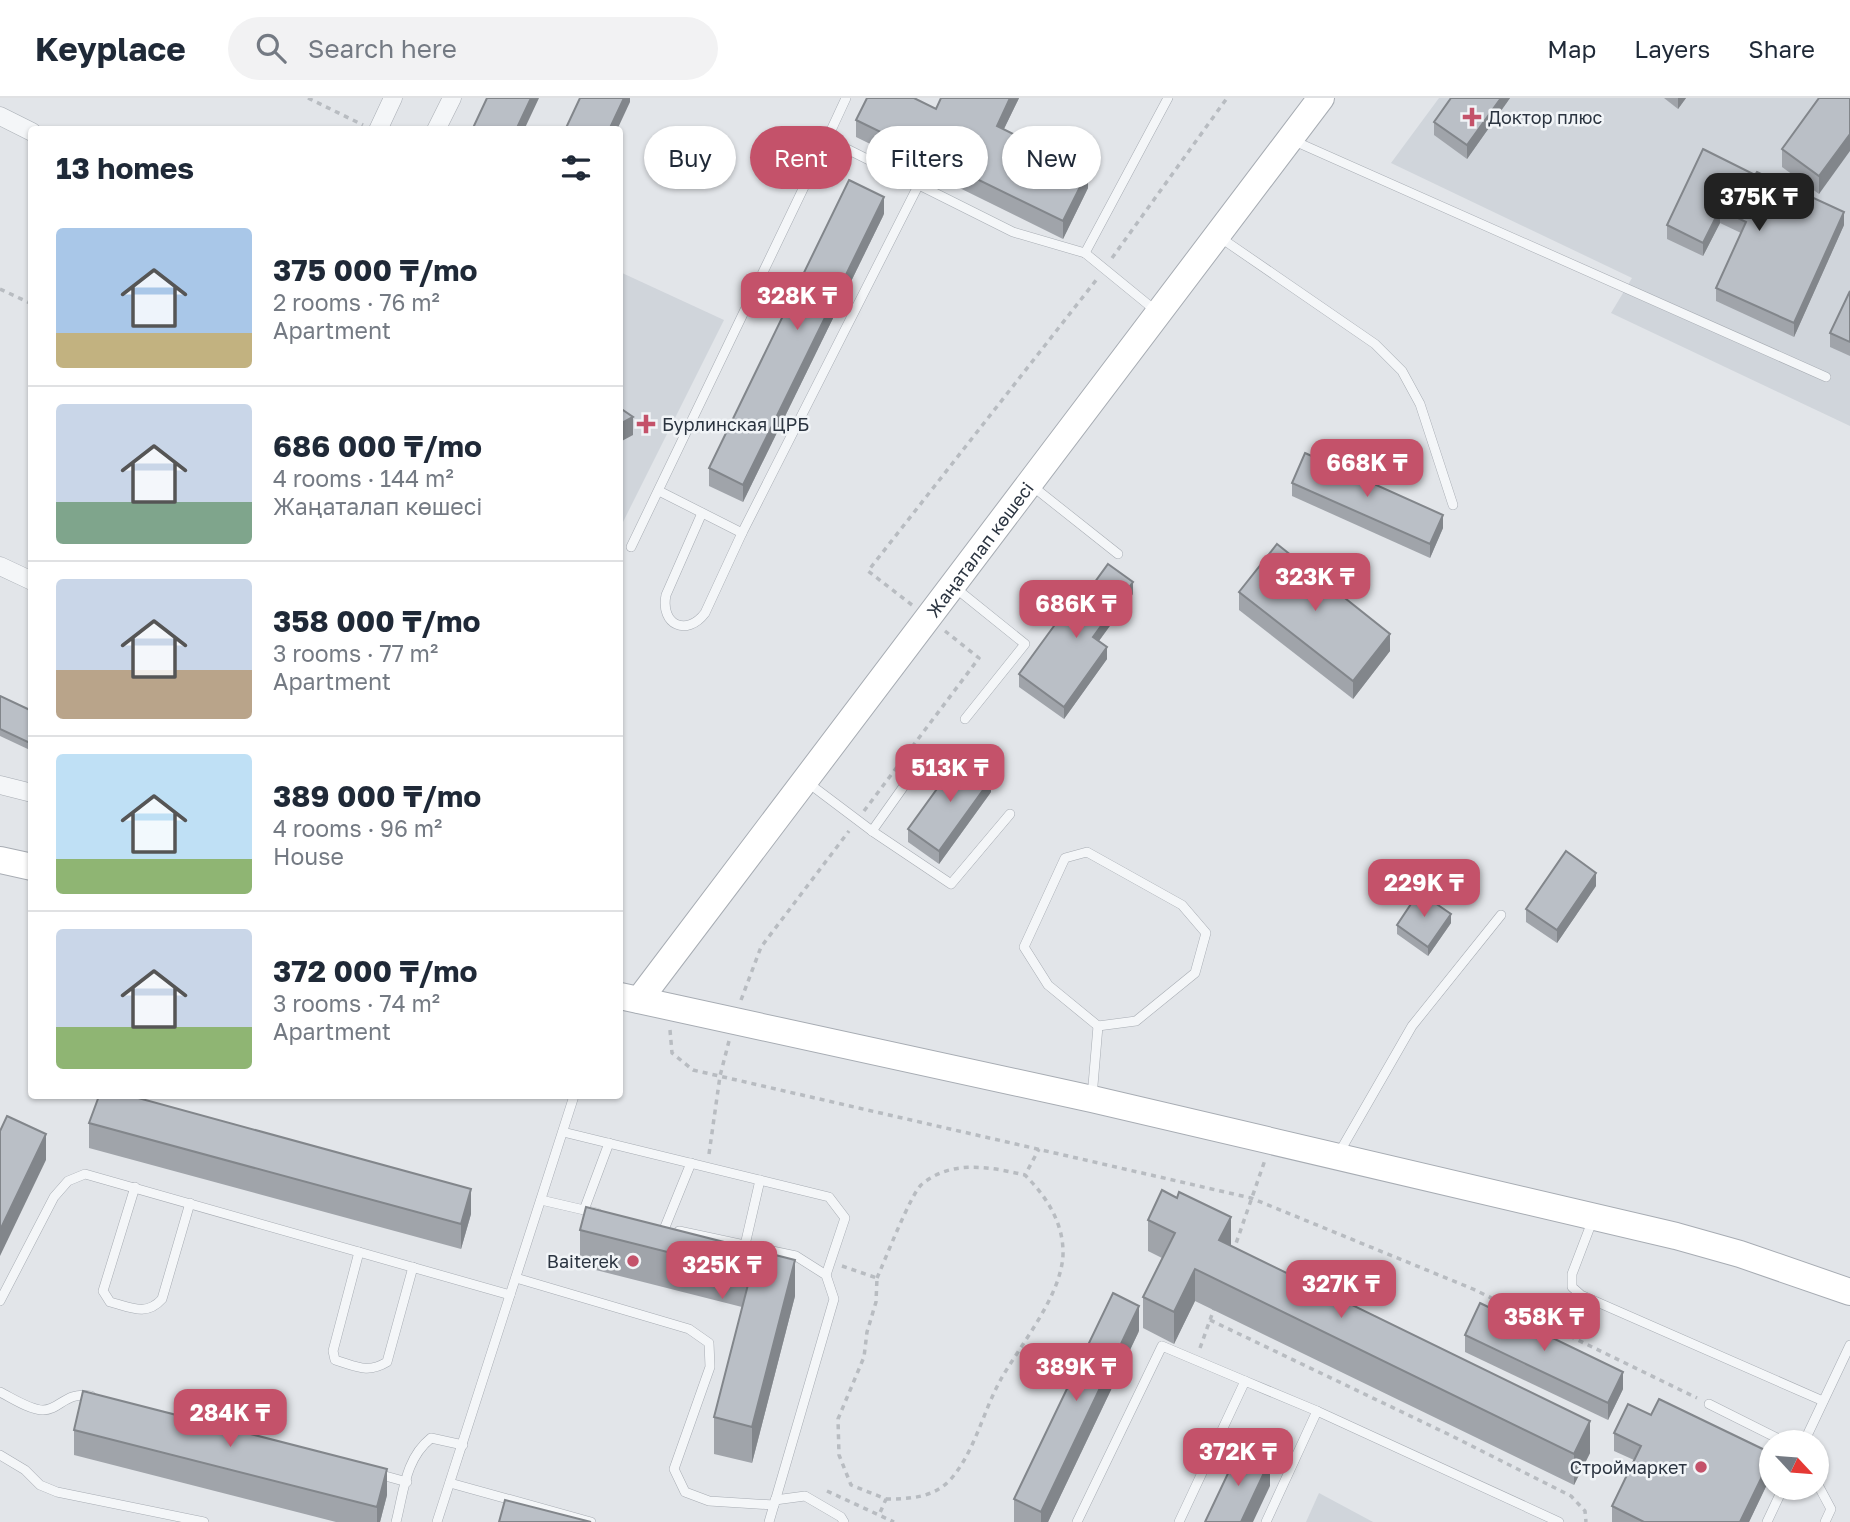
<!DOCTYPE html>
<html lang="en">
<head>
<meta charset="utf-8">
<style>
  body { margin:0; font-family:"Golos Text",sans-serif; background:#f2f2f3; color:#1f2937; height:100vh; display:flex; flex-direction:column; font-size:26px; white-space:nowrap }
  * { box-sizing:border-box; margin:0 }
  p { font-size:23px; color:#747a83 }
  .icon { flex:none; width:38px; height:38px; fill:none; stroke:currentColor; stroke-width:2; stroke-linecap:round; stroke-linejoin:round }
  .map { position:relative; flex:1; overflow:hidden }
  .sheet { position:absolute; left:28px; top:28px; width:595px; height:973px; display:flex; flex-direction:column; background:#fff; border-radius:7px; box-shadow:0 2px 5px #0004 }
  .sheet>* { flex:none }
  .guide { position:absolute; left:644px; top:28px; width:665px; height:63px; display:flex; gap:14px }
  .needle { width:46px; rotate:116deg }
  .buttons { position:absolute; left:1759px; top:1332px; display:grid; gap:14px }
  .buttons a { display:grid; place-items:center; width:70px; height:70px; border-radius:50%; background:#fff; box-shadow:0 2px 5px #0004; font-size:35px }
  .price { position:absolute; translate:-50% -60px; padding:0 16px; border-radius:14px; background:#c4526a; color:#fff; font-size:23px; line-height:46px; filter:drop-shadow(0 2px 4px #0008) }
  .price::after { content:''; position:absolute; left:50%; top:42px; width:21px; height:16px; margin-left:-10px; background:inherit; clip-path:polygon(0 0,100% 0,50% 100%) }
  .price.on { background:#222; color:#fff }
  ul { padding:0; list-style:none }
  li { display:flex; align-items:center; gap:21px; height:175px; padding:0 28px }
  li+li { border-top:2px solid #e0e1e3 }
  li span { display:grid; place-items:center; flex:none; width:196px; height:140px; border-radius:7px; color:#555 }
  li>.icon { margin-inline-start:auto }
  span .icon { width:84px; height:84px; fill:#fffc; stroke-width:1 }
  li b { font-size:30px }
  h2 { display:flex; justify-content:space-between; align-items:center; height:84px; padding:0 28px; font-size:30px }
  .pill { padding:0 24px; border-radius:32px; background:#fff; box-shadow:0 2px 5px #0004; font-size:24px; line-height:63px }
  .pill.on { background:#c4526a; color:#fff }
  header { display:flex; align-items:center; gap:42px; box-sizing:border-box; height:98px; padding:0 35px; background:#fff; border-bottom:2px solid #e0e1e3 }
  header strong { font-size:33px }
  nav { display:flex; gap:38px; margin-inline-start:auto; font-size:24px }
  .search { width:490px; height:63px; background:#f2f2f3; display:flex; align-items:center; gap:18px; box-sizing:border-box; padding:0 24px; border-radius:38px; color:#747a83; font-size:26px }
  .map>svg:first-child { display:block }
  .built { fill:#d0d5db }
  .lines { fill:none; stroke-linecap:round; stroke-linejoin:round }
  .service-casing { stroke:#a7acb3; stroke-width:10 }
  .minor-casing { stroke:#a7acb3; stroke-width:19 }
  .secondary-casing { stroke:#a7acb3; stroke-width:28 }
  .path { stroke:#b8bcc1; stroke-width:3.5; stroke-dasharray:5 5; stroke-linecap:butt }
  .service { stroke:#f4f6f8; stroke-width:9 }
  .minor { stroke:#f4f6f8; stroke-width:18 }
  .secondary { stroke:#fff; stroke-width:26 }
  .wall { fill:#a0a4aa }
  .shaded-wall { fill:#82868b }
  .building { fill:#babfc6; stroke:#82868b; stroke-width:2 }
  .poi-dot { fill:#c4526a; stroke:#f1f4f7; stroke-width:2.5 }
  .labels { text-anchor:middle; dominant-baseline:central; stroke-width:5; stroke-linejoin:round; paint-order:stroke }
  .poi-label { font-size:18px; fill:#2b3440; stroke:#f1f4f7; text-anchor:start }
  .street-label { font-size:18px; fill:#2b3440; stroke:#f1f4f7 }
</style>
</head>
<body>
<header>
<strong>Keyplace</strong>
<div class="search"><svg class="icon" aria-label="search" viewBox="0 0 24 24"><circle cx="10" cy="10" r="6"/><path d="M15 15l6 6"/></svg>Search here</div>
<nav><a>Map</a><a>Layers</a><a>Share</a></nav>
</header>
<div class="map">
<svg width="1850" height="1424" viewBox="0 0 1850 1424">
  <rect width="100%" height="100%" fill="#e2e5e9"/>
  <!-- built -->
  <g class="built">
    <polygon points="1439,0 1850,0 1850,328 1611,215 1632,180 1391,65"/>
    <polygon points="620,174 724,222 620,430"/>
    <polygon points="1319,1395 1373,1424 1306,1424"/>
  </g>
  <g class="lines">
    <defs>
      <g id="service">
        <polyline points="846,0 827,41 1013,134 1085,155 1156,213"/>
        <polyline points="1292,42 1826,279"/>
        <polyline points="1218,138 1375,246 1402,273 1420,306 1453,407"/>
        <polyline points="1085,155 1168,0"/>
        <polyline points="1031,387 1118,456"/>
        <polyline points="659,393 742,435 918,88"/>
        <path d="M 702,415 L 666,497 C 660,527 687,539 705,515 L 742,435"/>
        <polyline points="631,449 827,41"/>
        <polyline points="953,488 1025,546 965,621"/>
        <polyline points="807,684 872,733 951,786 1010,716"/>
        <polyline points="872,733 916,671"/>
        <polygon points="1087,754 1182,807 1206,835 1195,875 1136,923 1098,928 1048,887 1024,849 1065,760"/>
        <polyline points="1092,999 1098,928"/>
        <polyline points="563,1034 829,1099 845,1120 826,1177"/>
        <polyline points="1339,1055 1412,928 1501,817"/>
        <path d="M 135,1089 L 103,1193 L 110,1204 C 130,1209 146,1219 162,1201 L 190,1105"/>
        <polyline points="541,1102 597,1115"/>
        <polyline points="584,1112 609,1045"/>
        <polyline points="1593,1121 1572,1176 1572,1189 1581,1197 1823,1303"/>
        <polyline points="665,1129 691,1065"/>
        <polyline points="679,1133 796,1158 826,1177 834,1201 769,1424"/>
        <polyline points="745,1147 760,1082"/>
        <path d="M 359,1154 L 333,1253 L 335,1262 C 356,1268 367,1276 387,1264 L 413,1169"/>
        <polyline points="516,1180 689,1231 709,1245 710,1269 674,1371 685,1394 709,1403 774,1407"/>
        <polyline points="0,1203 54,1099 68,1083 85,1076 510,1197"/>
        <path d="M 0,1294 C 12,1300 30,1312 43,1312 C 60,1312 65,1293 91,1298"/>
        <polyline points="1709,1306 1785,1344"/>
        <polyline points="1804,1344 1850,1247"/>
        <polyline points="0,1357 25,1372 40,1387 57,1394 204,1424"/>
        <polyline points="378,1376 407,1384"/>
        <polyline points="1816,1383 1831,1411 1825,1424"/>
        <polyline points="450,1385 591,1424"/>
        <polyline points="775,1402 805,1398 841,1419 844,1424"/>
        <path d="M 396,1424 C 404,1393 405,1361 431,1340 L 463,1347"/>
        <polyline points="437,1424 574,998"/>
        <polyline points="1077,1424 1162,1248 1245,1283"/>
        <polyline points="1179,1424 1245,1283 1317,1313"/>
        <polyline points="1266,1424 1317,1313 1559,1424"/>
        <polyline points="1767,1424 1783,1390"/>
      </g>
      <g id="minor">
        <polyline points="0,18 32,34"/>
        <polyline points="378,32 393,0"/>
        <polyline points="436,32 452,0"/>
        <polyline points="0,468 32,483"/>
        <polyline points="0,687 32,695"/>
      </g>
      <g id="secondary">
        <polyline points="0,762 32,769"/>
        <polyline points="620,898 1092,1001 1676,1138 1740,1156 1850,1194"/>
        <path id="s1" d="M 639,902 L 1321,0"/>
      </g>
    </defs>
    <!-- service casing -->
    <use href="#service" class="service-casing"/>
    <!-- minor casing -->
    <use href="#minor" class="minor-casing"/>
    <!-- secondary casing -->
    <use href="#secondary" class="secondary-casing"/>
    <!-- path -->
    <g class="path">
      <polyline points="308,0 363,27"/>
      <polyline points="1112,160 1227,0"/>
      <polyline points="0,191 32,206"/>
      <polyline points="912,507 868,473 1097,181"/>
      <polyline points="864,713 979,560 945,533"/>
      <polyline points="741,902 761,849 849,733"/>
      <polyline points="670,932 672,955 693,972 1251,1100 1473,1191 1697,1300"/>
      <polyline points="709,1056 720,978 729,943"/>
      <polyline points="1233,1154 1265,1062"/>
      <polyline points="842,1168 877,1180 876,1204 867,1234 864,1259 838,1321 839,1357 851,1387 886,1401 879,1417"/>
      <path d="M 877,1180 C 885,1162 910,1098 921,1087 C 951,1061 990,1069 1025,1077"/>
      <polyline points="1210,1222 1452,1338 1571,1398 1585,1413 1586,1424"/>
      <polyline points="1200,1250 1215,1208"/>
      <polyline points="827,1393 894,1424"/>
      <path d="M 886,1401 C 909,1401 933,1400 950,1382 C 975,1354 983,1313 1001,1281 C 1021,1246 1061,1198 1063,1157 C 1064,1125 1046,1098 1025,1077 L 1039,1051"/>
    </g>
    <!-- service -->
    <use href="#service" class="service"/>
    <!-- minor -->
    <use href="#minor" class="minor"/>
    <!-- secondary -->
    <use href="#secondary" class="secondary"/>
  </g>
  <!-- wall -->
  <g class="wall">
    <polygon points="941,0 1019,0 1004,31 1088,90 1063,141 856,39 856,22 936,11"/>
    <polygon points="1451,0 1510,0 1467,61 1434,37 1434,24"/>
    <polygon points="1664,0 1686,0 1678,11"/>
    <polygon points="1850,0 1819,96 1782,69 1782,51"/>
    <polygon points="1703,51 1844,127 1794,239 1716,203 1716,190 1741,135 1720,125 1703,158 1667,141 1667,127"/>
    <polygon points="884,116 743,404 709,388 709,370"/>
    <polygon points="1850,193 1850,258 1830,249 1830,235"/>
    <polygon points="1292,385 1443,430 1430,460 1292,398"/>
    <polygon points="1239,494 1390,553 1353,601 1239,512"/>
    <polygon points="1133,496 1099,543 1107,561 1064,621 1019,589 1019,576 1068,521"/>
    <polygon points="0,598 32,613 32,653 0,638"/>
    <polygon points="991,694 939,766 908,744 908,731"/>
    <polygon points="1596,788 1557,845 1526,824 1526,811"/>
    <polygon points="1451,825 1428,858 1397,836 1397,827"/>
    <polygon points="89,1025 471,1116 461,1151 89,1050"/>
    <polygon points="1148,1122 1231,1148 1590,1355 1574,1387 1195,1203 1174,1246 1143,1230 1143,1199 1162,1160 1148,1153"/>
    <polygon points="580,1132 795,1162 795,1198 752,1365 714,1356 714,1319 742,1209 580,1168"/>
    <polygon points="1139,1233 1048,1424 1014,1424 1014,1401"/>
    <polygon points="1465,1237 1623,1291 1608,1322 1465,1254"/>
    <polygon points="1651,1317 1771,1355 1771,1378 1749,1424 1612,1424 1612,1408 1634,1362 1614,1353 1614,1335"/>
    <polygon points="74,1332 387,1397 380,1424 336,1424 74,1357"/>
  </g>
  <!-- shaded-wall -->
  <g class="shaded-wall">
    <polygon points="531,0 539,0 524,32 516,32"/>
    <polygon points="624,0 630,0 630,4 617,32 609,32"/>
    <polygon points="1010,0 1019,0 997,45 997,28"/>
    <polygon points="1501,0 1510,0 1467,61 1467,47"/>
    <polygon points="1678,0 1686,0 1678,11"/>
    <polygon points="1850,36 1850,53 1819,96 1819,78"/>
    <polygon points="1088,73 1088,90 1063,141 1063,123"/>
    <polygon points="884,99 884,116 743,404 743,387"/>
    <polygon points="1720,111 1720,125 1703,158 1703,145"/>
    <polygon points="1844,114 1844,127 1794,239 1794,225"/>
    <polygon points="633,319 633,337 620,344 620,326"/>
    <polygon points="1443,417 1443,430 1430,460 1430,446"/>
    <polygon points="1133,484 1133,496 1093,551 1093,539"/>
    <polygon points="1390,536 1390,553 1353,601 1353,583"/>
    <polygon points="1107,549 1107,561 1064,621 1064,609"/>
    <polygon points="991,681 991,694 939,766 939,753"/>
    <polygon points="1596,775 1596,788 1557,845 1557,832"/>
    <polygon points="1451,816 1451,825 1428,858 1428,849"/>
    <polygon points="46,1036 46,1062 0,1158 0,1132"/>
    <polygon points="471,1091 471,1116 461,1151 461,1126"/>
    <polygon points="1231,1119 1231,1151 1219,1142"/>
    <polygon points="795,1162 795,1198 752,1365 752,1329"/>
    <polygon points="1195,1171 1195,1203 1174,1246 1174,1214"/>
    <polygon points="1139,1208 1139,1233 1048,1424 1041,1424 1041,1414"/>
    <polygon points="1623,1274 1623,1291 1608,1322 1608,1305"/>
    <polygon points="1590,1323 1590,1355 1574,1387 1574,1356"/>
    <polygon points="1771,1360 1771,1378 1749,1424 1740,1424"/>
    <polygon points="1270,1362 1270,1388 1253,1424 1241,1424"/>
    <polygon points="387,1371 387,1397 380,1424 377,1424 377,1409"/>
  </g>
  <!-- building -->
  <g class="building">
    <polygon points="487,0 531,0 516,32 472,32"/>
    <polygon points="580,0 624,0 609,32 565,32"/>
    <polygon points="867,0 914,0 936,11 941,0 1010,0 997,28 1088,73 1063,123 856,22"/>
    <polygon points="1451,0 1501,0 1467,47 1434,24"/>
    <polygon points="1819,0 1850,0 1850,36 1819,78 1782,51"/>
    <polygon points="1703,51 1755,77 1757,74 1844,114 1794,225 1716,190 1746,124 1720,111 1703,145 1667,127"/>
    <polygon points="849,82 884,99 743,387 709,370"/>
    <polygon points="1850,193 1850,244 1830,235"/>
    <polygon points="620,310 633,319 620,326"/>
    <polygon points="1305,355 1443,417 1430,446 1292,385"/>
    <polygon points="1277,446 1390,536 1353,583 1239,494"/>
    <polygon points="1108,466 1133,484 1093,539 1107,549 1064,609 1019,576 1062,517 1068,521"/>
    <polygon points="0,598 32,613 32,646 0,631"/>
    <polygon points="960,659 991,681 939,753 908,731"/>
    <polygon points="1566,753 1596,775 1557,832 1526,811"/>
    <polygon points="1419,794 1451,816 1428,849 1397,827"/>
    <polygon points="99,998 131,998 471,1091 461,1126 89,1025"/>
    <polygon points="7,1018 46,1036 0,1132 0,1033"/>
    <polygon points="1162,1092 1177,1100 1179,1094 1231,1119 1219,1142 1590,1323 1574,1356 1195,1171 1174,1214 1143,1199 1175,1135 1148,1122"/>
    <polygon points="586,1109 795,1162 752,1329 714,1319 751,1175 580,1132"/>
    <polygon points="1113,1195 1139,1208 1041,1414 1014,1401"/>
    <polygon points="1480,1205 1623,1274 1608,1305 1465,1237"/>
    <polygon points="83,1293 387,1371 377,1409 74,1332"/>
    <polygon points="1659,1301 1771,1355 1771,1360 1740,1424 1644,1424 1612,1408 1641,1348 1614,1335 1628,1306 1651,1317"/>
    <polygon points="1240,1350 1270,1362 1241,1424 1205,1424"/>
    <polygon points="505,1402 591,1424 499,1424"/>
  </g>
  <!-- markers -->
  <g class="poi-dot">
    <path d="M1468.5 8.5h7v7h7v7h-7v7h-7v-7h-7v-7h7z"/>
    <path d="M642.5 315.5h7v7h7v7h-7v7h-7v-7h-7v-7h7z"/>
    <circle cx="633" cy="1163" r="7"/>
    <circle cx="1701" cy="1369" r="7"/>
  </g>
  <g class="labels">
    <!-- poi labels -->
    <g class="poi-label">
      <text x="1488" y="19">Доктор плюс</text>
      <text x="662" y="326">Бурлинская ЦРБ</text>
      <text x="619" y="1163" text-anchor="end">Baiterek</text>
      <text x="1687" y="1369" text-anchor="end">Строймаркет</text>
    </g>
    <!-- street labels -->
    <g class="street-label">
      <text stroke="none"><textPath href="#s1" startOffset="565">Жаңаталап көшесі</textPath></text>
    </g>
  </g>
</svg>
<div class="buttons">
<a><svg class="needle" viewBox="-14 -14 28 28"><path d="M0-13l5 13h-10z" fill="#e53935"/><path d="M0 13l5-13h-10z" fill="#747a83"/></svg></a>
</div>
<b class="price on" style="left:1759px;top:135px">375K ₸</b>
<b class="price" style="left:797px;top:234px">328K ₸</b>
<b class="price" style="left:1367px;top:401px">668K ₸</b>
<b class="price" style="left:1315px;top:515px">323K ₸</b>
<b class="price" style="left:1076px;top:542px">686K ₸</b>
<b class="price" style="left:950px;top:706px">513K ₸</b>
<b class="price" style="left:1424px;top:821px">229K ₸</b>
<b class="price" style="left:722px;top:1203px">325K ₸</b>
<b class="price" style="left:1341px;top:1222px">327K ₸</b>
<b class="price" style="left:1544px;top:1255px">358K ₸</b>
<b class="price" style="left:1076px;top:1305px">389K ₸</b>
<b class="price" style="left:230px;top:1351px">284K ₸</b>
<b class="price" style="left:1238px;top:1390px">372K ₸</b>
<div class="guide">
<a class="pill">Buy</a>
<a class="pill on">Rent</a>
<a class="pill">Filters</a>
<a class="pill">New</a>
</div>
<section class="sheet">
<h2>13 homes<svg class="icon" aria-label="filters" viewBox="0 0 24 24"><path d="M4 7h16M4 17h16"/><circle cx="9" cy="7" r="2"/><circle cx="15" cy="17" r="2"/></svg></h2>
<ul>
<li><span style="background:linear-gradient(#a9c7e8 75%,#c2b280 0)"><svg class="icon" aria-label="home" viewBox="0 0 24 24"><path d="M3 11l9-7 9 7M6 9v11h12V9"/></svg></span><div><b>375 000 ₸/mo</b><p>2 rooms · 76 m²</p><p>Apartment</p></div></li>
<li><span style="background:linear-gradient(#c9d6e8 70%,#7fa58c 0)"><svg class="icon" aria-label="home" viewBox="0 0 24 24"><path d="M3 11l9-7 9 7M6 9v11h12V9"/></svg></span><div><b>686 000 ₸/mo</b><p>4 rooms · 144 m²</p><p>Жаңаталап көшесі</p></div></li>
<li><span style="background:linear-gradient(#c9d6e8 65%,#b9a48a 0)"><svg class="icon" aria-label="home" viewBox="0 0 24 24"><path d="M3 11l9-7 9 7M6 9v11h12V9"/></svg></span><div><b>358 000 ₸/mo</b><p>3 rooms · 77 m²</p><p>Apartment</p></div></li>
<li><span style="background:linear-gradient(#bfe0f5 75%,#8fb573 0)"><svg class="icon" aria-label="home" viewBox="0 0 24 24"><path d="M3 11l9-7 9 7M6 9v11h12V9"/></svg></span><div><b>389 000 ₸/mo</b><p>4 rooms · 96 m²</p><p>House</p></div></li>
<li><span style="background:linear-gradient(#c9d6e8 70%,#8fb573 0)"><svg class="icon" aria-label="home" viewBox="0 0 24 24"><path d="M3 11l9-7 9 7M6 9v11h12V9"/></svg></span><div><b>372 000 ₸/mo</b><p>3 rooms · 74 m²</p><p>Apartment</p></div></li>
</ul>
</section>
</div>
</body>
</html>
